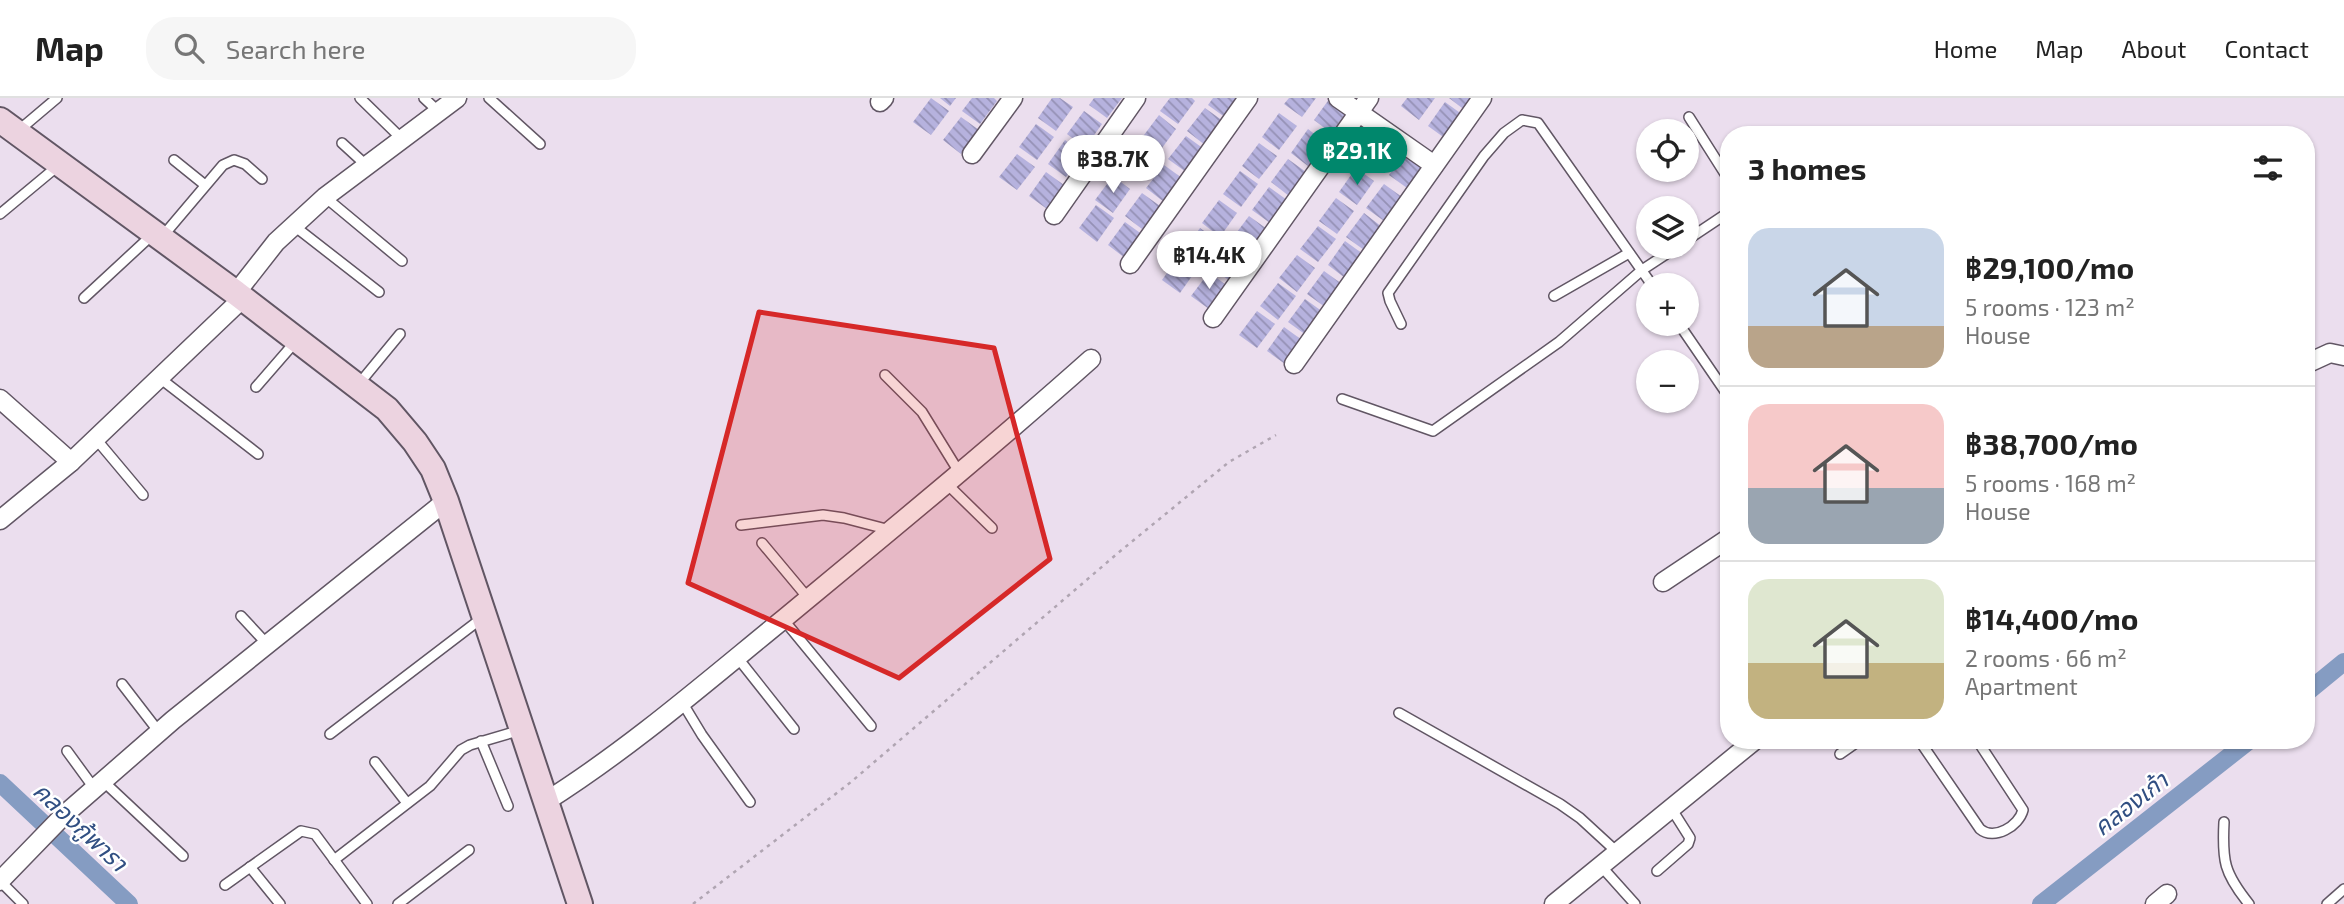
<!DOCTYPE html>
<html lang="en">
<head>
<meta charset="utf-8">
<style>
  body { margin:0; font-family:"Exo 2","Noto Sans Thai",sans-serif; background:#f6f6f6; color:#222; height:100vh; display:flex; flex-direction:column; font-size:26px; white-space:nowrap }
  * { box-sizing:border-box; margin:0 }
  p { font-size:23px; color:#767676 }
  .icon { flex:none; width:38px; height:38px; fill:none; stroke:currentColor; stroke-width:2; stroke-linecap:round; stroke-linejoin:round }
  .map { position:relative; flex:1; overflow:hidden }
  .drawer { position:absolute; left:1720px; top:28px; width:595px; height:623px; display:flex; flex-direction:column; background:#fff; border-radius:28px; box-shadow:0 2px 5px #0004 }
  .drawer>* { flex:none }
  .tools { position:absolute; left:1636px; top:21px; display:grid; gap:14px }
  .tools a { display:grid; place-items:center; width:63px; height:63px; border-radius:50%; background:#fff; box-shadow:0 2px 5px #0004; font-size:35px }
  .price { position:absolute; translate:-50% -60px; padding:0 16px; border-radius:24px; background:#fff; color:#222; font-size:23px; line-height:46px; filter:drop-shadow(0 2px 4px #0008) }
  .price::after { content:''; position:absolute; left:50%; top:42px; width:21px; height:16px; margin-left:-10px; background:inherit; clip-path:polygon(0 0,100% 0,50% 100%) }
  .price.on { background:#00876c; color:#fff }
  ul { padding:0; list-style:none }
  li { display:flex; align-items:center; gap:21px; height:175px; padding:0 28px }
  li+li { border-top:2px solid #e0e0e0 }
  li span { display:grid; place-items:center; flex:none; width:196px; height:140px; border-radius:21px; color:#555 }
  li>.icon { margin-inline-start:auto }
  span .icon { width:84px; height:84px; fill:#fffc; stroke-width:1 }
  li b { font-size:30px }
  h2 { display:flex; justify-content:space-between; align-items:center; height:84px; padding:0 28px; font-size:30px }
  header { display:flex; align-items:center; gap:42px; box-sizing:border-box; height:98px; padding:0 35px; background:#fff; border-bottom:2px solid #e0e0e0 }
  header strong { font-size:33px }
  nav { display:flex; gap:38px; margin-inline-start:auto; font-size:24px }
  .search { width:490px; height:63px; background:#f6f6f6; display:flex; align-items:center; gap:18px; box-sizing:border-box; padding:0 24px; border-radius:28px; color:#767676; font-size:26px }
  .map>svg:first-child { display:block }
  .lines { fill:none; stroke-linecap:round; stroke-linejoin:round }
  .canal { stroke:#859cc2; stroke-width:18 }
  .building { fill:url(#building-back-hatch) }
  .lane-casing { stroke:#615664; stroke-width:12 }
  .street-casing { stroke:#615664; stroke-width:21 }
  .secondary-casing { stroke:#615664; stroke-width:28 }
  .path { stroke:#b0a5b2; stroke-width:2.5; stroke-dasharray:3.5 5; stroke-linecap:butt }
  .lane { stroke:#fff; stroke-width:9 }
  .street { stroke:#fff; stroke-width:18 }
  .secondary { stroke:#ecd3e0; stroke-width:24 }
  .marked { fill:#d62828; fill-opacity:0.2; stroke:#d62828; stroke-width:5; stroke-linejoin:round }
  .labels { text-anchor:middle; dominant-baseline:central; stroke-width:5; stroke-linejoin:round; paint-order:stroke }
  .water-label { font-size:24px; font-style:italic; fill:#314f82; stroke:#fff }
</style>
</head>
<body>
<header>
<strong>Map</strong>
<div class="search"><svg class="icon" aria-label="search" viewBox="0 0 24 24"><circle cx="10" cy="10" r="6"/><path d="M15 15l6 6"/></svg>Search here</div>
<nav><a>Home</a><a>Map</a><a>About</a><a>Contact</a></nav>
</header>
<div class="map">
<svg width="2344" height="806" viewBox="0 0 2344 806">
  <defs>
    <pattern id="building-back-hatch" width="6" height="6" patternUnits="userSpaceOnUse" patternTransform="scale(1.75)"><rect width="6" height="6" fill="#b6b2de"/><path d="M-1 5l2 2M0 0l6 6M5-1l2 2" fill="none" stroke="#9591b5"/></pattern>
  </defs>
  <rect width="100%" height="100%" fill="#ebdeee"/>
  <g class="lines">
    <!-- canal -->
    <g class="canal">
      <polyline points="2306,595 2344,564"/>
      <polyline points="0,685 129,806"/>
      <polyline points="2041,806 2250,642"/>
    </g>
  </g>
  <!-- building -->
  <g class="building">
    <polygon points="931,0 949,13 931,37 913,24"/>
    <polygon points="940,0 956,0 950,8"/>
    <polygon points="972,0 994,0 997,3 980,26 962,13"/>
    <polygon points="1052,0 1060,0 1073,9 1056,33 1038,20"/>
    <polygon points="1094,0 1122,0 1107,20 1089,7"/>
    <polygon points="1170,0 1192,0 1195,3 1178,26 1160,13"/>
    <polygon points="1213,0 1241,0 1226,20 1208,7"/>
    <polygon points="1289,0 1316,0 1302,19 1284,6"/>
    <polygon points="1330,0 1349,11 1331,35 1314,22"/>
    <polygon points="1407,0 1435,0 1419,22 1401,8"/>
    <polygon points="1449,0 1476,0 1466,13"/>
    <polygon points="1445,4 1463,17 1446,41 1428,28"/>
    <polygon points="1205,10 1223,23 1205,47 1187,33"/>
    <polygon points="1084,13 1102,26 1085,50 1067,36"/>
    <polygon points="1279,15 1297,28 1279,52 1262,39"/>
    <polygon points="1159,17 1176,31 1159,54 1141,41"/>
    <polygon points="961,19 979,32 961,56 943,42"/>
    <polygon points="1036,26 1054,39 1037,62 1019,49"/>
    <polygon points="1308,31 1326,45 1308,68 1291,55"/>
    <polygon points="1379,37 1397,50 1380,74 1362,61"/>
    <polygon points="1186,38 1204,51 1186,74 1168,61"/>
    <polygon points="1065,42 1083,56 1066,79 1048,66"/>
    <polygon points="1259,45 1277,58 1259,81 1242,68"/>
    <polygon points="1136,46 1154,60 1137,83 1119,70"/>
    <polygon points="1406,53 1424,66 1407,90 1389,77"/>
    <polygon points="1017,56 1035,69 1017,92 999,79"/>
    <polygon points="1288,61 1306,74 1289,98 1271,84"/>
    <polygon points="1164,67 1182,80 1164,104 1146,90"/>
    <polygon points="1356,70 1374,83 1357,107 1339,94"/>
    <polygon points="1240,73 1258,86 1241,109 1223,96"/>
    <polygon points="1046,74 1064,87 1047,111 1029,98"/>
    <polygon points="1113,78 1130,91 1113,115 1095,102"/>
    <polygon points="1384,86 1402,99 1384,123 1366,110"/>
    <polygon points="1269,89 1287,102 1270,125 1252,112"/>
    <polygon points="1142,95 1160,108 1142,131 1125,118"/>
    <polygon points="1336,100 1354,113 1337,136 1319,123"/>
    <polygon points="1219,102 1237,115 1220,139 1202,125"/>
    <polygon points="1096,107 1114,120 1097,144 1079,130"/>
    <polygon points="1364,115 1382,129 1364,152 1346,139"/>
    <polygon points="1249,118 1267,131 1249,155 1231,142"/>
    <polygon points="1125,124 1143,137 1125,160 1108,147"/>
    <polygon points="1318,128 1336,141 1318,164 1300,151"/>
    <polygon points="1200,130 1218,143 1201,167 1183,154"/>
    <polygon points="1345,143 1363,156 1345,180 1328,167"/>
    <polygon points="1229,146 1247,159 1230,183 1212,170"/>
    <polygon points="1297,157 1315,170 1297,194 1279,180"/>
    <polygon points="1179,158 1197,171 1180,195 1162,182"/>
    <polygon points="1324,173 1342,186 1325,209 1307,196"/>
    <polygon points="1209,174 1226,187 1209,211 1191,198"/>
    <polygon points="1278,185 1296,198 1278,222 1260,208"/>
    <polygon points="1305,201 1323,214 1306,237 1288,224"/>
    <polygon points="1257,213 1275,226 1257,250 1239,237"/>
    <polygon points="1284,229 1302,242 1285,266 1267,253"/>
  </g>
  <g class="lines">
    <defs>
      <g id="lane">
        <polyline points="360,0 402,41"/>
        <polyline points="424,0 439,14"/>
        <polyline points="489,0 540,46"/>
        <polyline points="1689,19 1729,82"/>
        <polyline points="18,33 57,0"/>
        <polyline points="342,45 366,67"/>
        <polyline points="174,62 205,87"/>
        <polyline points="325,99 402,163"/>
        <polyline points="0,116 59,67"/>
        <polyline points="293,127 379,194"/>
        <polyline points="162,139 223,67 234,62 245,66 262,81"/>
        <polyline points="1687,142 1729,114"/>
        <polyline points="1554,198 1629,155"/>
        <polyline points="84,200 152,137"/>
        <polyline points="1401,226 1390,203 1388,195 1484,58 1504,35 1522,22 1538,25 1652,187"/>
        <polyline points="1679,226 1729,299"/>
        <polyline points="885,277 922,314 959,374"/>
        <polyline points="161,281 258,356"/>
        <polyline points="358,287 400,236"/>
        <polyline points="256,289 296,243"/>
        <polyline points="1342,301 1433,333 1559,244 1642,172 1677,149"/>
        <polyline points="96,341 143,397"/>
        <polyline points="946,385 992,430"/>
        <polyline points="741,427 823,417 844,420 890,432"/>
        <polyline points="762,445 808,500"/>
        <polyline points="241,518 267,546"/>
        <polyline points="783,521 871,628"/>
        <polyline points="737,559 794,631"/>
        <polyline points="122,586 159,634"/>
        <polyline points="682,604 702,637 750,704"/>
        <polyline points="1399,615 1560,706 1580,720 1617,754"/>
        <polyline points="330,636 482,520"/>
        <path d="M 1919,642 L 1980,731 C 1994,743 2019,728 2023,712 L 1977,642"/>
        <polyline points="481,643 508,708"/>
        <polyline points="67,653 94,690"/>
        <polyline points="1840,656 1860,642"/>
        <polyline points="375,664 407,705"/>
        <polyline points="103,683 183,758"/>
        <path d="M 2224,724 C 2222,763 2224,775 2249,806"/>
        <polyline points="334,762 430,688 461,652 470,647 521,632"/>
        <polyline points="1600,767 1635,806"/>
        <polyline points="250,769 280,806"/>
        <polyline points="1657,773 1688,746 1690,740 1671,710"/>
        <polyline points="0,783 23,806"/>
        <polyline points="225,787 301,733 315,736 367,806"/>
        <polyline points="398,806 469,752"/>
        <polyline points="2327,806 2344,791"/>
      </g>
      <g id="street">
        <polyline points="1338,0 1434,67"/>
        <polyline points="880,4 884,0"/>
        <polyline points="972,56 1013,0"/>
        <polyline points="1054,117 1136,0"/>
        <polyline points="1130,166 1248,0"/>
        <polyline points="236,195 276,144 325,99 457,0"/>
        <polyline points="1213,220 1369,0"/>
        <polyline points="1294,266 1482,0"/>
        <polyline points="2306,266 2330,255 2344,258"/>
        <polyline points="0,301 71,364"/>
        <polyline points="0,422 71,364 243,200"/>
        <polyline points="1663,484 1729,440"/>
        <path d="M 545,704 C 629,651 704,586 780,524 C 885,437 990,351 1091,261"/>
        <polyline points="0,783 64,717 173,622 446,403"/>
        <polyline points="1554,806 1755,642"/>
        <polyline points="2155,806 2167,796"/>
      </g>
      <polyline id="secondary" points="0,22 236,195 387,311 415,344 433,371 446,403 580,806"/>
    </defs>
    <!-- lane casing -->
    <use href="#lane" class="lane-casing"/>
    <!-- street casing -->
    <use href="#street" class="street-casing"/>
    <!-- secondary casing -->
    <use href="#secondary" class="secondary-casing"/>
    <!-- path -->
    <polyline class="path" points="693,806 851,684 1118,455 1229,364 1276,337"/>
    <!-- lane -->
    <use href="#lane" class="lane"/>
    <!-- street -->
    <use href="#street" class="street"/>
    <!-- secondary -->
    <use href="#secondary" class="secondary"/>
  </g>
  <!-- marked area -->
  <path class="marked" d="M 759,214 L 994,250 L 1050,461 L 899,580 L 688,485 Z"/>
  <g class="labels">
    <!-- water labels -->
    <g class="water-label">
      <text transform="translate(2130 705) rotate(-38)">คลองเก้า</text>
      <text transform="translate(81 728) rotate(43)">คลองกู้พารา</text>
    </g>
  </g>
</svg>
<div class="tools">
<a><svg class="icon" aria-label="locate" viewBox="0 0 24 24"><circle cx="12" cy="12" r="6"/><path d="M12 2v4M12 18v4M2 12h4M18 12h4"/></svg></a>
<a><svg class="icon" aria-label="layers" viewBox="0 0 24 24"><path d="M12 4l9 5-9 5-9-5zM3 14l9 5 9-5"/></svg></a>
<a>+</a>
<a>−</a>
</div>
<b class="price on" style="left:1357px;top:89px">฿29.1K</b>
<b class="price" style="left:1113px;top:97px">฿38.7K</b>
<b class="price" style="left:1209px;top:193px">฿14.4K</b>
<section class="drawer">
<h2>3 homes<svg class="icon" aria-label="filters" viewBox="0 0 24 24"><path d="M4 7h16M4 17h16"/><circle cx="9" cy="7" r="2"/><circle cx="15" cy="17" r="2"/></svg></h2>
<ul>
<li><span style="background:linear-gradient(#c9d6e8 70%,#b9a48a 0)"><svg class="icon" aria-label="home" viewBox="0 0 24 24"><path d="M3 11l9-7 9 7M6 9v11h12V9"/></svg></span><div><b>฿29,100/mo</b><p>5 rooms · 123 m²</p><p>House</p></div></li>
<li><span style="background:linear-gradient(#f6c9c9 60%,#9aa5b1 0)"><svg class="icon" aria-label="home" viewBox="0 0 24 24"><path d="M3 11l9-7 9 7M6 9v11h12V9"/></svg></span><div><b>฿38,700/mo</b><p>5 rooms · 168 m²</p><p>House</p></div></li>
<li><span style="background:linear-gradient(#dfe7d0 60%,#c2b280 0)"><svg class="icon" aria-label="home" viewBox="0 0 24 24"><path d="M3 11l9-7 9 7M6 9v11h12V9"/></svg></span><div><b>฿14,400/mo</b><p>2 rooms · 66 m²</p><p>Apartment</p></div></li>
</ul>
</section>
</div>
</body>
</html>
